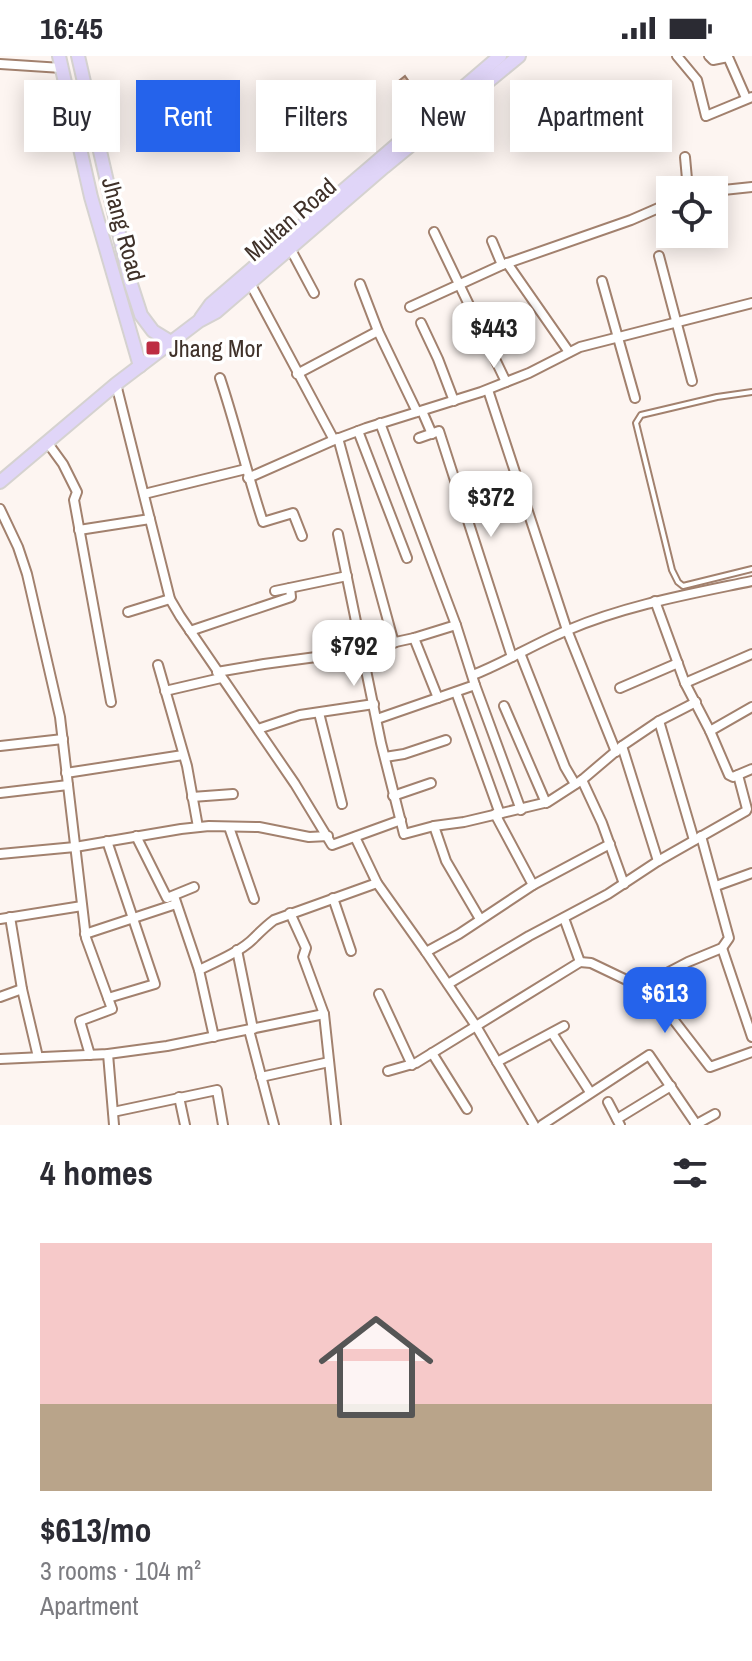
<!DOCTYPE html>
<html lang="en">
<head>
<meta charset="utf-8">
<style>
  body { margin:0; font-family:"Archivo Narrow",sans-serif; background:#f7f7f7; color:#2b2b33; height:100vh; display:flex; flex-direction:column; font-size:30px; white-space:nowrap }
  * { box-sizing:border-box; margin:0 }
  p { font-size:26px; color:#7c7c81 }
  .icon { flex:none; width:44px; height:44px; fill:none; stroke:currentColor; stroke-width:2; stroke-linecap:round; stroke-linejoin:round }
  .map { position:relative; height:1069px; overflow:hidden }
  .details { display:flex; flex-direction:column; background:#fff; flex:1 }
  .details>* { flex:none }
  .hud { position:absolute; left:24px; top:24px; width:704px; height:72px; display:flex; gap:16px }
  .tools { position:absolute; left:656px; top:120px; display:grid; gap:16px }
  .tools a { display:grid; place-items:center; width:72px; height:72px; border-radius:0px; background:#fff; box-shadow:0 4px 20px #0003; font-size:40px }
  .price { position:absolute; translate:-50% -68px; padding:0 18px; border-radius:16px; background:#fff; color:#222; font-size:26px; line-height:52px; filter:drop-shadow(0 2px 4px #0008) }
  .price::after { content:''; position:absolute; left:50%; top:48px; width:24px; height:18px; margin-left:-12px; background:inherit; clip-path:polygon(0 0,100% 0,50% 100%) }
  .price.on { background:#2563eb; color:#fff }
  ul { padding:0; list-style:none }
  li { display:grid; align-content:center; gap:16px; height:424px; padding:0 40px }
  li+li { border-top:2px solid #e1e1e2 }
  li span { display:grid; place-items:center; height:248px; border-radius:0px; color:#555 }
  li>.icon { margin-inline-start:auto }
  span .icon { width:144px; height:144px; fill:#fffc; stroke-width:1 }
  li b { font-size:34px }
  h2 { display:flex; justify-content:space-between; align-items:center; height:96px; padding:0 40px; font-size:34px }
  .chip { padding:0 28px; border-radius:0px; background:#fff; box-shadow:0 4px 20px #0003; font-size:28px; line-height:72px }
  .chip.on { background:#2563eb; color:#fff }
  .status { display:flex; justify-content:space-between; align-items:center; height:56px; padding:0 40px; background:#fff; direction:ltr }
  .status svg { height:22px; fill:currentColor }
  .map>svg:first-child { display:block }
  .building { fill:url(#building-back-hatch); stroke:#9d7d6a; stroke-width:2 }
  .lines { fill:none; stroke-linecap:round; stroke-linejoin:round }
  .service-casing { stroke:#a2816e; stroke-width:8 }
  .minor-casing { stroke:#a2816e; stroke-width:12 }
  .primary-casing { stroke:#d5d2d0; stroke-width:16 }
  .service { stroke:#fff; stroke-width:4 }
  .minor { stroke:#fff; stroke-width:8 }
  .primary { stroke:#e0d5f8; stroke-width:12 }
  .poi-dot { fill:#bd2c42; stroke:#fff; stroke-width:3 }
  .labels { text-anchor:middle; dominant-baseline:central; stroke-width:7; stroke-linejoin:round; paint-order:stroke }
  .street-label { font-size:24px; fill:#3f3129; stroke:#fff }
  .poi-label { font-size:24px; fill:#3f3129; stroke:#fff; text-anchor:start }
</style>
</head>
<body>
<div class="status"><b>16:45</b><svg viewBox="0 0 49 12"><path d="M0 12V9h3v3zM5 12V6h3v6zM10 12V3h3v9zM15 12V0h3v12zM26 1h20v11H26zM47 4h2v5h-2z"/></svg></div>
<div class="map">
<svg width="752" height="1069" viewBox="0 0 752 1069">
  <defs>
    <pattern id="building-back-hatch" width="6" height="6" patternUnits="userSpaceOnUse" patternTransform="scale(2)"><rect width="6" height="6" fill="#d6b39e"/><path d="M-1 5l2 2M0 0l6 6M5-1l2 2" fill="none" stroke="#af9281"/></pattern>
  </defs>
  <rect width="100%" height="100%" fill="#fdf5f1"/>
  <!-- building -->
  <polygon class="building" points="405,20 410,27 408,30 409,34 418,36 429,49 419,58 407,45 407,37 400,36 395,28"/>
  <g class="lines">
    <defs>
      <g id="service">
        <polyline points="413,31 424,32 445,43"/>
        <polyline points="403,40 401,57 407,77"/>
        <polyline points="752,336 717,341 641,359 636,367 672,514 678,526 683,530 752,513"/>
      </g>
      <g id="minor">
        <polyline points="677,0 697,24 706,60 752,41"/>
        <polyline points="709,0 713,4 728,1 746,42"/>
        <polyline points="0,8 62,12"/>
        <polyline points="685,101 688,134"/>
        <polyline points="714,135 752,131"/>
        <polyline points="434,176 506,326"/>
        <polyline points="492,185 502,209"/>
        <polyline points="290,192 314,237"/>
        <polyline points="659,200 692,325"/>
        <polyline points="507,207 569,296"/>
        <polyline points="602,225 635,342"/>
        <polyline points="250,227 334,384"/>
        <polyline points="360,228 378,275 417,356"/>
        <polyline points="410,251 502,209 631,164 670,147"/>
        <polyline points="421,267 438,303 454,345"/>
        <polyline points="297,318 378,275"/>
        <path d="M 220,322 C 236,370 247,418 263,466 L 293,457 L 302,480"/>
        <polyline points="116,328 170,543 180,560 295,728 332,789 401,764"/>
        <polyline points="488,334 567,574 616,696"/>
        <polyline points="422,355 432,378"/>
        <polyline points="380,367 456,569 475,629 521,754"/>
        <polyline points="358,375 407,502"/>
        <polyline points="338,382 394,587"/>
        <polyline points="419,382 439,375 512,601"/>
        <polyline points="47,386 63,408 77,436 74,444 111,646"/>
        <polyline points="248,422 334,384 366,372 481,336 529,317 580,291 752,247"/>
        <polyline points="144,438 246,413"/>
        <polyline points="0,453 18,491 27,518 60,661 86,882 112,953 80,965 90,999"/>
        <polyline points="79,474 150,463"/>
        <polyline points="338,478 381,687 404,778 434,770 464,766 548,746 582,724 622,690 659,665 696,646"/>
        <polyline points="275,535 347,520"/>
        <polyline points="655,545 685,627 710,675 729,719 733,721 752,713"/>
        <polyline points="128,556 170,543"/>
        <polyline points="190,575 291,541 290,532"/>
        <polyline points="414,582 438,642"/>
        <polyline points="520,597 565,711 575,728"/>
        <polyline points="158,609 187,710 198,771"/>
        <polyline points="365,609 381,604 380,599 386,590 391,587 414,582 456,569"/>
        <polyline points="217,616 264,608 331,599"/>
        <path d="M 473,619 C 506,606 536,587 568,574 C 627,549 690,538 752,525"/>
        <polyline points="685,627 752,598"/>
        <polyline points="620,632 678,607"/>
        <polyline points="165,635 221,622"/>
        <polyline points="456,636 500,758"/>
        <polyline points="504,650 546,747"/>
        <polyline points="319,657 342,748"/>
        <polyline points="377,663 475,629"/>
        <polyline points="659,665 694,784"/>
        <polyline points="258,673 300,659 374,648"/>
        <polyline points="710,675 752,651"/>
        <polyline points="0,690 63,683"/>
        <polyline points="622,690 658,805"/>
        <polyline points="385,701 404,698 446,684"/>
        <polyline points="66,717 183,699"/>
        <polyline points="582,724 602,767 624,828"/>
        <polyline points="0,737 68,729"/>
        <polyline points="393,740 431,727"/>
        <polyline points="192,741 233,738"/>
        <polyline points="495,758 533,829"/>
        <polyline points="434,770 446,805 480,863"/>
        <polyline points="229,771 254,843"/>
        <polyline points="136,780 167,842 194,831"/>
        <polyline points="355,781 377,827 426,896 476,970 534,1069"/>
        <polyline points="107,785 155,928 108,942"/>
        <polyline points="0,798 75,791 181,773 209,770 259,771 309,781 328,780"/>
        <polyline points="716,830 752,817"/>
        <polyline points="174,840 199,914 214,981"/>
        <polyline points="333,842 351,895"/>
        <polyline points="290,857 306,892 303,901 324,958 336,1069"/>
        <polyline points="10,861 22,933 38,1001"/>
        <polyline points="0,863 82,850"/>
        <polyline points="85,878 176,848"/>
        <polyline points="722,892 752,981"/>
        <polyline points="237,894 253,973"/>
        <polyline points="426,896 459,878 533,829 610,788"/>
        <polyline points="580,906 591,907 637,929 646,928 688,906 722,892 729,882 701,780"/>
        <path d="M 199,914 C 216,906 242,895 255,881 C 262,874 266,870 274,864 L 377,827"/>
        <polyline points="448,928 529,880 608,838 658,805 746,755 747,753 738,719"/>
        <polyline points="646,928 710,1011 752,996"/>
        <polyline points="379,938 412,1009"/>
        <polyline points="0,941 22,933"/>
        <polyline points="249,974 274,1069"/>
        <polyline points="552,977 590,1036"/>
        <polyline points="432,997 467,1053"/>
        <polyline points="108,998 114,1069"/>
        <polyline points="0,1003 108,998 167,990 324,958"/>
        <polyline points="497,1006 564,970"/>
        <polyline points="388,1015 416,1007 580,906 564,862"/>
        <polyline points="261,1021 329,1006"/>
        <polyline points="179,1041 185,1069"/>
        <polyline points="608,1046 620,1069"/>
        <polyline points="113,1056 217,1034 223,1069"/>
        <polyline points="617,1063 671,1030"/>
        <polyline points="542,1069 649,999 696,1068"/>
        <polyline points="695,1069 715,1058"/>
      </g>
      <g id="primary">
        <polyline points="59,0 91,141 140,310"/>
        <polyline points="78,0 130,225 141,259 153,275 171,286"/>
        <polyline points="201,262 211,248 500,0"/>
        <polyline points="0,426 116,328 199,265 216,256 384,111 519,0"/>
      </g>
    </defs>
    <!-- service casing -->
    <use href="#service" class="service-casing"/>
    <!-- minor casing -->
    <use href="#minor" class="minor-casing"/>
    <!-- primary casing -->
    <use href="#primary" class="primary-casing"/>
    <!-- service -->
    <use href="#service" class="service"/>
    <!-- minor -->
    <use href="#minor" class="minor"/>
    <!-- primary -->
    <use href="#primary" class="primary"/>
  </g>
  <!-- markers -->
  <rect class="poi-dot" x="145" y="284" width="16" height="16" rx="4"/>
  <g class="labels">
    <!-- street labels -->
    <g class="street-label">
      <text transform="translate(290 163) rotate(-41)">Multan Road</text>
      <text transform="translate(124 173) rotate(75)">Jhang Road</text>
    </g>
    <!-- poi labels -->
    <g class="poi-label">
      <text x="169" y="292">Jhang Mor</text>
    </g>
  </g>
</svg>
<div class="tools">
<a><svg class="icon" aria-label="locate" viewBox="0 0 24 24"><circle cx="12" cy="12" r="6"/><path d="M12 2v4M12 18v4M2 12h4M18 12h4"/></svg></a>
</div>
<b class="price" style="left:494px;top:314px">$443</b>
<b class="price" style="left:491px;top:483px">$372</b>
<b class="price" style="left:354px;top:632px">$792</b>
<b class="price on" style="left:665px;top:979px">$613</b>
<div class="hud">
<a class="chip">Buy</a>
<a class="chip on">Rent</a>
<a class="chip">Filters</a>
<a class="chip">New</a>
<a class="chip">Apartment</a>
</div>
</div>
<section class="details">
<h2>4 homes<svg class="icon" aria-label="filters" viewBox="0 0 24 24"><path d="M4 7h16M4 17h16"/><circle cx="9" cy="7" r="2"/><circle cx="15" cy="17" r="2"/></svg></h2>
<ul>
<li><span style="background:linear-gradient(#f6c9c9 65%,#b9a48a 0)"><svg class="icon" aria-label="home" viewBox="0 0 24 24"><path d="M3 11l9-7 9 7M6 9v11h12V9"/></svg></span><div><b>$613/mo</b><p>3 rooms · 104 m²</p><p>Apartment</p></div></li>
</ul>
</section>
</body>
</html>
